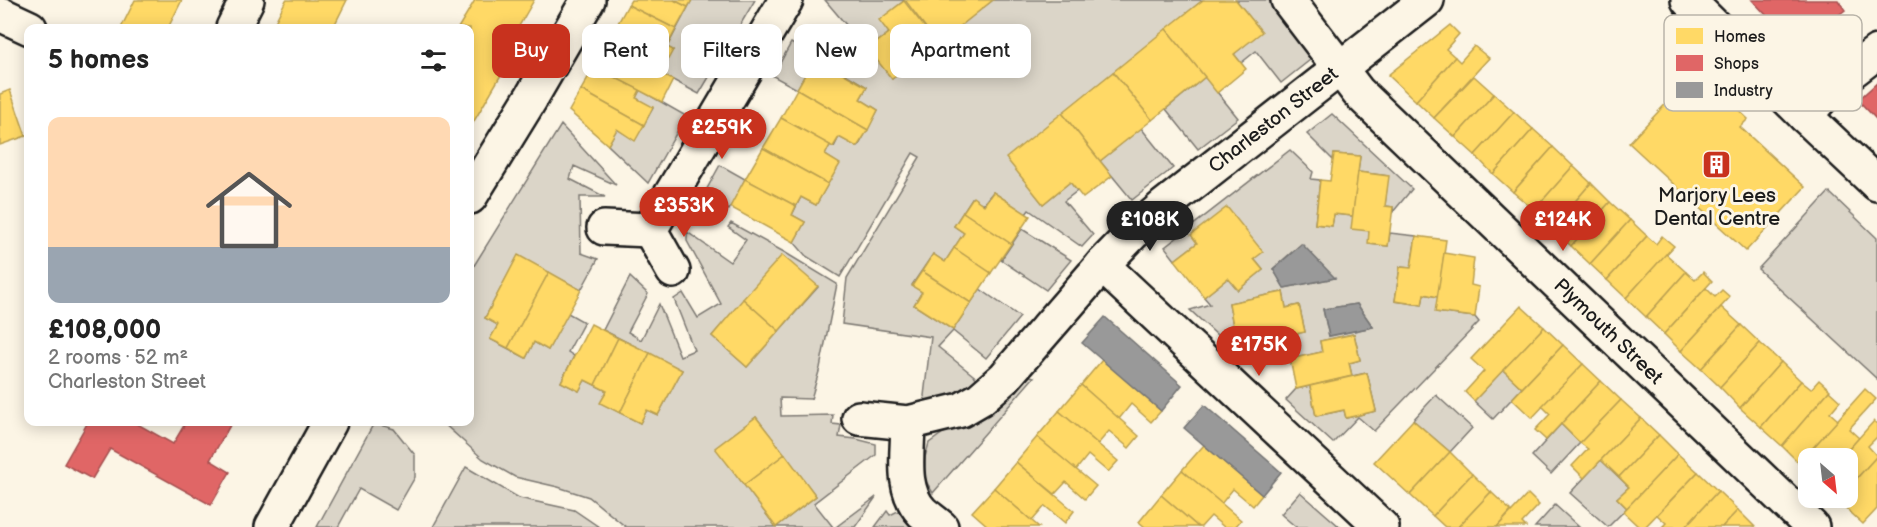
<!DOCTYPE html>
<html lang="en">
<head>
<meta charset="utf-8">
<style>
  body { margin:0; font-family:"Balsamiq Sans",sans-serif; background:#f6f6f6; color:#222; height:100vh; display:flex; flex-direction:column; font-size:22px; white-space:nowrap }
  * { box-sizing:border-box; margin:0 }
  p { font-size:20px; color:#767676 }
  .icon { flex:none; width:33px; height:33px; fill:none; stroke:currentColor; stroke-width:2; stroke-linecap:round; stroke-linejoin:round }
  .map { position:relative; flex:1; overflow:hidden }
  .side { position:absolute; left:24px; top:24px; width:450px; height:402px; display:flex; flex-direction:column; background:#fff; border-radius:12px; box-shadow:0 3px 15px #0003 }
  .side>* { flex:none }
  .banner { position:absolute; left:492px; top:24px; width:570px; height:54px; display:flex; gap:12px }
  .needle { width:39px; rotate:152deg }
  .tools { position:absolute; left:1798px; top:448px; display:grid; gap:12px }
  .tools a { display:grid; place-items:center; width:60px; height:60px; border-radius:12px; background:#fff; box-shadow:0 3px 15px #0003; font-size:30px }
  .price { position:absolute; translate:-50% -51px; padding:0 14px; border-radius:21px; background:#c8321e; color:#fff; font-size:20px; line-height:39px; filter:drop-shadow(0 2px 3px #0008) }
  .price::after { content:''; position:absolute; left:50%; top:36px; width:18px; height:14px; margin-left:-9px; background:inherit; clip-path:polygon(0 0,100% 0,50% 100%) }
  .price.selected { background:#222; color:#fff }
  ul { padding:0; list-style:none }
  li { display:grid; align-content:center; gap:12px; height:318px; padding:0 24px }
  li+li { border-top:2px solid #e0e0e0 }
  li span { display:grid; place-items:center; height:186px; border-radius:12px; color:#555 }
  li>.icon { margin-inline-start:auto }
  span .icon { width:108px; height:108px; fill:#fffc; stroke-width:1 }
  li b { font-size:26px }
  h2 { display:flex; justify-content:space-between; align-items:center; height:72px; padding:0 24px; font-size:26px }
  .pill { padding:0 21px; border-radius:12px; background:#fff; box-shadow:0 3px 15px #0003; font-size:21px; line-height:54px }
  .pill.selected { background:#c8321e; color:#fff }
  .map>svg:first-child { display:block }
  .green { fill:#dbd5c8; stroke:#7c7872; stroke-width:1.5; fill-rule:evenodd }
  .homes { fill:#ffd966; stroke:#bba050; stroke-width:1.5 }
  .shops { fill:#e06666; stroke:#a55050; stroke-width:1.5 }
  .industry { fill:#999; stroke:#747474; stroke-width:1.5 }
  .lines { fill:none; stroke-linecap:round; stroke-linejoin:round }
  .minor-casing { stroke:#1c1c1c; stroke-width:38 }
  .highway-casing { stroke:#1c1c1c; stroke-width:38 }
  .minor { stroke:#fcf5e5; stroke-width:33 }
  .highway { stroke:#fcf5e5; stroke-width:33 }
  .labels { text-anchor:middle; dominant-baseline:central; stroke-width:6; stroke-linejoin:round; paint-order:stroke }
  .street-label { font-size:20px; fill:#1c1c1c; stroke:#fcf5e5 }
  .poi-label { font-size:20px; fill:#1c1c1c; stroke:#fcf5e5 }
  .key { fill:#fcf5e5; stroke:#b9b4a9; stroke-width:1.5 }
  .key-label { font-size:16px; fill:#1c1c1c }
</style>
</head>
<body>
<div class="map">
<svg width="1877" height="527" viewBox="0 0 1877 527">
  <rect width="100%" height="100%" fill="#fcf5e5"/>
  <filter id="ink" filterUnits="userSpaceOnUse"><feTurbulence type="fractalNoise" baseFrequency=".0167" numOctaves="2"/><feDisplacementMap in="SourceGraphic" scale="12" xChannelSelector="R" yChannelSelector="G"/><feConvolveMatrix kernelMatrix="1 2 1 2 8 2 1 2 1" color-interpolation-filters="sRGB"/></filter>
  <g filter="url(#ink)">
    <!-- green -->
    <g class="green">
      <polygon points="692,0 755,0 699,94 654,70 660,59 673,50 667,47"/>
      <path d="M 825,0 L 905,0 L 880,20 L 889,33 L 869,49 L 892,79 L 993,0 L 1203,0 L 1007,158 L 1043,204 L 1070,182 L 1077,191 L 1064,201 L 1093,235 L 1082,247 L 1029,210 L 1026,214 L 993,192 L 983,204 L 972,198 L 954,226 L 964,233 L 945,262 L 933,254 L 912,285 L 922,292 L 914,305 L 953,330 L 980,289 L 1020,317 L 986,358 L 953,331 L 938,347 L 978,379 C 960,396 950,399 926,402 L 924,396 L 931,337 L 842,324 L 847,278 L 920,157 L 913,153 L 840,277 L 806,256 L 794,242 L 805,222 L 792,215 L 801,197 L 816,205 L 839,164 L 825,155 L 830,145 L 834,147 L 839,137 L 858,147 L 878,110 L 860,99 L 867,87 L 842,72 L 858,47 L 854,42 L 858,39 Z"/>
      <polygon points="1236,0 1271,0 1308,51 1310,60 1281,83 1256,51 1241,63 1234,54 1261,32"/>
      <polygon points="791,43 815,57 797,89 773,76"/>
      <polygon points="1205,77 1238,118 1198,149 1166,109"/>
      <polygon points="640,90 686,116 648,183 608,145 617,129 635,140 653,108 636,98"/>
      <polygon points="1332,114 1412,189 1393,212 1393,207 1385,206 1388,176 1358,172 1360,156 1334,154 1333,160 1307,134"/>
      <path d="M 561,125 L 616,185 L 574,166 L 570,179 L 605,197 L 580,197 L 581,253 L 598,259 L 581,290 L 518,256 L 485,318 L 498,325 L 490,339 L 526,358 L 534,342 L 548,350 L 568,313 L 584,322 L 568,352 L 574,356 L 561,382 L 579,391 L 585,380 L 607,391 L 601,403 L 640,423 L 647,410 L 658,415 L 682,370 L 603,330 L 630,277 L 648,294 L 628,332 L 641,340 L 659,304 L 680,356 L 694,350 L 674,299 L 683,293 L 698,318 L 721,304 L 687,241 L 687,232 L 730,262 L 746,240 L 728,227 L 731,223 L 784,252 L 837,284 L 820,368 L 811,399 L 780,398 L 781,416 L 833,415 L 832,424 L 841,425 L 839,437 L 856,439 L 876,444 L 876,455 L 814,503 L 833,527 L 626,527 L 589,497 L 558,487 L 515,477 L 483,459 L 442,422 L 470,422 L 470,272 ZM 782,256 L 818,287 L 747,367 L 712,336 ZM 756,417 L 816,496 L 776,527 L 716,448 Z"/>
      <polygon points="1141,128 1173,168 1132,200 1100,161"/>
      <path d="M 1290,150 L 1313,172 L 1311,179 L 1320,180 L 1315,224 L 1332,226 L 1334,214 L 1353,216 L 1369,231 L 1369,244 L 1388,246 L 1390,233 L 1416,236 L 1411,268 L 1400,267 L 1395,301 L 1422,305 L 1424,294 L 1438,297 L 1436,312 L 1475,317 L 1479,322 L 1374,431 L 1358,417 L 1333,443 L 1286,400 L 1296,389 L 1310,386 L 1316,416 L 1344,410 L 1346,418 L 1376,411 L 1367,373 L 1352,376 L 1349,363 L 1360,360 L 1354,334 L 1320,341 L 1322,352 L 1290,359 L 1284,336 L 1305,332 L 1299,305 L 1286,308 L 1283,292 L 1229,303 L 1235,337 L 1258,332 L 1260,341 L 1243,359 L 1190,310 L 1210,304 L 1204,297 L 1228,278 L 1238,290 L 1263,270 L 1254,259 L 1197,243 L 1175,260 L 1165,247 ZM 1301,244 L 1334,278 L 1285,288 L 1273,269 ZM 1357,304 L 1373,327 L 1329,336 L 1323,309 Z"/>
      <polygon points="720,165 745,179 729,210 703,196"/>
      <polygon points="1829,192 1877,238 1877,379 1758,269"/>
      <polygon points="1022,229 1071,260 1046,290 1001,260"/>
      <polygon points="1503,370 1522,388 1493,419 1474,401"/>
      <polygon points="1030,376 1034,377 933,493 924,478 925,457 929,443 943,433 977,420 1003,402"/>
      <polygon points="1436,395 1472,428 1450,452 1413,420"/>
      <polygon points="374,423 394,429 415,455 415,477 396,510 359,489 338,527 317,527"/>
      <polygon points="1561,424 1580,443 1551,474 1532,456"/>
      <polygon points="1601,460 1629,487 1617,498 1627,508 1608,527 1570,493"/>
      <polygon points="466,467 519,498 574,510 599,527 433,527"/>
      <polygon points="1300,492 1340,527 1296,527 1283,516 1281,514"/>
      <polygon points="876,497 855,527 836,527"/>
      <polygon points="1555,505 1579,527 1535,527"/>
      <polygon points="900,510 906,520 914,527 875,527 887,511 890,515"/>
    </g>
    <!-- homes -->
    <g class="homes">
      <polygon points="135,0 182,0 168,28 121,28"/>
      <polygon points="286,0 347,0 333,28 272,28"/>
      <polygon points="475,0 534,0 507,47 515,51 470,128 470,28 458,28"/>
      <polygon points="631,0 674,0 688,7 676,29 628,5"/>
      <polygon points="674,0 692,0 688,7"/>
      <polygon points="905,0 993,0 938,44"/>
      <polygon points="1203,0 1236,0 1262,32 1234,54 1246,69 1217,93 1166,29"/>
      <polygon points="904,1 938,44 892,79 868,49 889,33 879,20"/>
      <polygon points="628,5 676,29 667,47 673,50 666,63 660,59 654,70 606,45"/>
      <polygon points="1450,25 1459,34 1446,49 1455,57 1416,101 1388,75"/>
      <polygon points="1166,29 1205,77 1152,120 1113,72"/>
      <polygon points="606,45 673,80 662,102 594,67"/>
      <polygon points="1474,46 1489,58 1434,118 1416,101 1455,57 1460,62"/>
      <polygon points="815,57 867,87 860,99 878,110 868,130 797,89"/>
      <polygon points="594,67 640,90 636,98 653,107 644,125 581,90"/>
      <polygon points="1113,72 1152,120 1100,161 1062,113"/>
      <polygon points="1474,76 1494,94 1455,137 1434,118"/>
      <polygon points="1688,80 1717,107 1726,98 1748,119 1740,127 1805,187 1746,251 1629,143"/>
      <polygon points="797,89 868,130 857,147 839,137 833,147 781,118"/>
      <polygon points="10,90 26,136 0,145 0,94"/>
      <polygon points="581,90 644,125 635,141 617,129 608,145 569,111"/>
      <polygon points="1494,94 1514,112 1475,155 1455,137"/>
      <polygon points="1514,112 1533,129 1493,174 1475,155"/>
      <polygon points="1062,113 1112,176 1083,198 1070,182 1043,204 1006,158"/>
      <polygon points="781,118 830,145 825,155 840,164 828,184 763,148"/>
      <polygon points="1533,129 1553,147 1513,192 1493,174"/>
      <polygon points="1553,147 1573,166 1534,210 1513,192"/>
      <polygon points="763,148 828,184 816,205 801,197 796,206 745,179"/>
      <polygon points="1334,154 1360,156 1353,216 1334,214 1332,226 1315,224 1320,180 1330,181"/>
      <polygon points="1573,166 1591,183 1552,228 1534,210"/>
      <polygon points="1358,172 1389,176 1385,206 1393,207 1388,246 1368,244 1369,231 1351,229"/>
      <polygon points="745,179 796,206 792,215 805,222 794,242 730,207"/>
      <polygon points="1591,183 1610,202 1571,246 1552,228"/>
      <polygon points="993,192 1030,216 1011,244 963,212 973,197 984,205"/>
      <polygon points="1610,202 1630,220 1590,264 1571,246"/>
      <polygon points="1227,207 1263,252 1254,259 1263,270 1238,290 1228,278 1204,297 1175,260 1197,243 1191,235"/>
      <polygon points="963,212 1011,244 991,273 954,248 964,233 954,226"/>
      <polygon points="1630,220 1647,236 1607,280 1590,264"/>
      <polygon points="1416,236 1446,240 1438,297 1424,294 1422,305 1395,301 1400,267 1411,268"/>
      <polygon points="1647,236 1656,244 1662,236 1674,246 1626,298 1607,280"/>
      <polygon points="954,248 991,273 971,303 922,271 933,254 945,262"/>
      <polygon points="1444,253 1474,258 1471,285 1479,287 1475,317 1435,312"/>
      <polygon points="1666,254 1686,272 1646,317 1626,298"/>
      <polygon points="518,255 549,272 508,348 490,339 498,325 485,318"/>
      <polygon points="782,255 818,286 779,331 743,299"/>
      <polygon points="922,271 971,303 953,330 914,305 922,292 912,286"/>
      <polygon points="549,272 581,290 548,350 534,342 526,358 508,348"/>
      <polygon points="1686,272 1695,280 1703,272 1712,281 1664,334 1646,317"/>
      <polygon points="1706,288 1715,297 1722,290 1730,297 1681,351 1664,334"/>
      <polygon points="1283,292 1286,308 1299,305 1305,332 1260,341 1258,332 1235,337 1229,303"/>
      <polygon points="743,299 779,331 747,367 712,336"/>
      <polygon points="1521,306 1544,327 1474,401 1465,392 1484,371 1471,359"/>
      <polygon points="1721,307 1741,325 1701,369 1681,351"/>
      <polygon points="591,324 618,338 595,385 585,380 579,391 561,382"/>
      <polygon points="1741,325 1760,343 1720,387 1701,369"/>
      <polygon points="1544,327 1563,345 1522,388 1503,370"/>
      <polygon points="1354,334 1360,360 1349,363 1352,376 1296,389 1290,359 1322,352 1320,341"/>
      <polygon points="618,338 650,353 620,413 600,403 607,391 595,385"/>
      <polygon points="1760,343 1781,362 1740,408 1720,387"/>
      <polygon points="1563,345 1583,364 1532,418 1512,399"/>
      <polygon points="650,353 682,370 658,415 647,410 640,423 620,413"/>
      <polygon points="1102,360 1161,411 1151,422 1131,404 1119,419 1081,385"/>
      <polygon points="1781,362 1801,381 1761,427 1740,408"/>
      <polygon points="1583,364 1601,381 1546,440 1535,430 1550,414 1542,406"/>
      <polygon points="1367,373 1376,411 1346,418 1344,410 1316,416 1310,386"/>
      <polygon points="1819,380 1830,390 1782,446 1761,427 1801,381 1811,389"/>
      <polygon points="1601,381 1621,400 1580,443 1561,424"/>
      <polygon points="1081,385 1139,436 1129,448 1109,431 1098,444 1059,411"/>
      <polygon points="1865,389 1876,399 1849,429 1859,438 1840,459 1809,459 1809,472 1799,463"/>
      <polygon points="1829,391 1840,401 1830,413 1838,420 1799,463 1782,446"/>
      <polygon points="1621,400 1641,418 1584,478 1572,466 1588,449 1580,443"/>
      <polygon points="1059,411 1118,461 1108,472 1088,455 1076,470 1037,437"/>
      <polygon points="756,417 785,454 744,485 715,448"/>
      <polygon points="1641,418 1659,435 1619,477 1601,460"/>
      <polygon points="1413,420 1450,452 1410,495 1374,462"/>
      <polygon points="1874,421 1877,424 1877,437 1868,446 1877,456 1848,488 1848,459 1840,459"/>
      <polygon points="1659,435 1678,454 1627,508 1617,498 1629,487 1619,477"/>
      <polygon points="1037,437 1096,486 1085,499 1066,482 1055,494 1016,462"/>
      <polygon points="1204,445 1262,495 1253,506 1233,489 1221,504 1182,470"/>
      <polygon points="1450,452 1472,474 1433,516 1410,495"/>
      <polygon points="785,454 816,496 776,527 744,485"/>
      <polygon points="1678,454 1698,472 1645,527 1639,527 1623,512"/>
      <polygon points="1877,456 1877,509 1863,524 1837,500 1839,498 1848,498 1848,488"/>
      <polygon points="1016,462 1074,511 1065,523 1045,506 1032,521 994,488"/>
      <polygon points="1182,470 1241,520 1235,527 1224,527 1211,516 1201,527 1198,527 1161,495"/>
      <polygon points="1698,472 1718,491 1685,527 1662,527 1666,523 1657,515"/>
      <polygon points="1472,474 1491,492 1458,527 1445,527 1433,516"/>
      <polygon points="994,488 1032,521 1039,527 989,527 972,512"/>
      <polygon points="1718,491 1738,510 1722,527 1685,527"/>
      <polygon points="1491,492 1511,511 1497,527 1458,527"/>
      <polygon points="1528,494 1539,505 1522,523 1526,527 1497,527"/>
      <polygon points="1161,495 1198,527 1145,527 1139,522"/>
      <polygon points="1738,510 1755,527 1722,527"/>
    </g>
    <!-- shops -->
    <g class="shops">
      <polygon points="1752,0 1838,0 1845,10 1818,31 1825,38 1803,54"/>
      <polygon points="1877,83 1877,120 1858,100"/>
      <polygon points="88,422 134,422 173,444 186,422 232,422 210,460 230,472 211,505 110,449 92,479 64,464"/>
    </g>
    <!-- industry -->
    <g class="industry">
      <polygon points="1302,244 1335,278 1284,288 1273,269"/>
      <polygon points="1357,304 1373,327 1329,336 1323,309"/>
      <polygon points="1105,317 1182,385 1161,411 1082,343"/>
      <polygon points="1204,405 1281,472 1262,495 1184,428"/>
    </g>
    <g class="lines">
      <defs>
        <g id="minor">
          <path id="s1" d="M 1288,0 L 1358,92 L 1812,527"/>
          <polyline points="0,14 30,28"/>
          <polyline points="233,28 247,0"/>
          <polyline points="1805,116 1831,87 1877,52"/>
          <polyline points="470,197 531,98 588,0"/>
          <polyline points="604,228 650,230 786,0"/>
          <polyline points="650,230 673,271"/>
          <polyline points="1102,265 1382,527"/>
          <path id="s2" d="M 859,418 L 908,423 L 961,410 L 980,399 L 1004,378 L 1102,265 L 1133,233 L 1164,206 L 1427,0"/>
          <path d="M 908,423 C 908,452 900,489 922,512 C 928,517 935,522 941,527"/>
          <polyline points="272,527 330,422"/>
        </g>
        <polyline id="highway" points="1688,0 1805,116 1877,184"/>
      </defs>
      <!-- minor casing -->
      <use href="#minor" class="minor-casing"/>
      <!-- highway casing -->
      <use href="#highway" class="highway-casing"/>
      <!-- minor -->
      <use href="#minor" class="minor"/>
      <!-- highway -->
      <use href="#highway" class="highway"/>
    </g>
  </g>
  <!-- icons -->
  <defs>
    <symbol id="building-square" viewBox="-11 -11 22 22"><rect x="-9" y="-9" width="18" height="18" rx="4" fill="#c8321e" stroke="#fcf5e5"/><path d="M-4-6H4V6H1V3H-1V6H-4ZM-2.5-4.3h1.7v1.8h-1.7ZM.8-4.3h1.7v1.8H.8ZM-2.5-1h1.7V.8h-1.7ZM.8-1h1.7V.8H.8Z" fill="#fff"/></symbol>
  </defs>
  <g fill-rule="evenodd">
    <use href="#building-square" x="1700" y="148" width="33" height="33"/>
  </g>
  <g class="labels">
    <!-- street labels -->
    <g class="street-label">
      <text stroke="none"><textPath href="#s2" startOffset="532">Charleston Street</textPath></text>
      <text stroke="none"><textPath href="#s1" startOffset="462">Plymouth Street</textPath></text>
    </g>
    <!-- poi labels -->
    <g class="poi-label">
      <text x="1717" y="196">Marjory Lees<tspan x="1717" dy="23">Dental Centre</tspan></text>
    </g>
  </g>
  <!-- legend -->
  <rect x="1664" y="15" width="198" height="96" rx="9" class="key"/>
  <rect x="1676" y="28" width="27" height="16" fill="#ffd966"/>
  <rect x="1676" y="55" width="27" height="16" fill="#e06666"/>
  <rect x="1676" y="82" width="27" height="16" fill="#999"/>
  <g class="key-label">
    <text x="1714" y="42">Homes</text>
    <text x="1714" y="69">Shops</text>
    <text x="1714" y="96">Industry</text>
  </g>
</svg>
<div class="tools">
<a><svg class="needle" viewBox="-14 -14 28 28"><path d="M0-13l5 13h-10z" fill="#e53935"/><path d="M0 13l5-13h-10z" fill="#767676"/></svg></a>
</div>
<b class="price" style="left:722px;top:160px">£259K</b>
<b class="price" style="left:684px;top:238px">£353K</b>
<b class="price selected" style="left:1150px;top:252px">£108K</b>
<b class="price" style="left:1563px;top:252px">£124K</b>
<b class="price" style="left:1259px;top:377px">£175K</b>
<div class="banner">
<a class="pill selected">Buy</a>
<a class="pill">Rent</a>
<a class="pill">Filters</a>
<a class="pill">New</a>
<a class="pill">Apartment</a>
</div>
<section class="side">
<h2>5 homes<svg class="icon" aria-label="filters" viewBox="0 0 24 24"><path d="M4 7h16M4 17h16"/><circle cx="9" cy="7" r="2"/><circle cx="15" cy="17" r="2"/></svg></h2>
<ul>
<li><span style="background:linear-gradient(#ffd9b3 70%,#9aa5b1 0)"><svg class="icon" aria-label="home" viewBox="0 0 24 24"><path d="M3 11l9-7 9 7M6 9v11h12V9"/></svg></span><div><b>£108,000</b><p>2 rooms · 52 m²</p><p>Charleston Street</p></div></li>
</ul>
</section>
</div>
</body>
</html>
